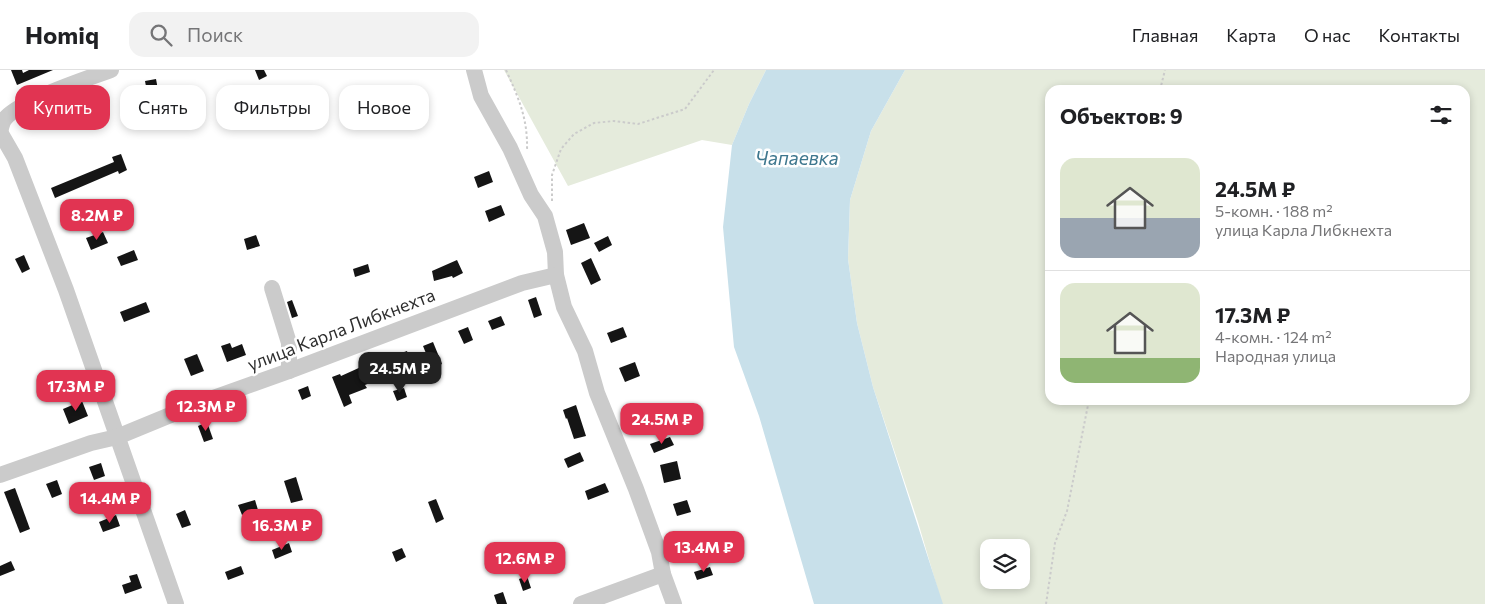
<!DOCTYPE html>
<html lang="ru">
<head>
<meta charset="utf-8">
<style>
  body { margin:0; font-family:Commissioner,sans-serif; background:#f2f2f2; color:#202124; height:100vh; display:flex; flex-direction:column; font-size:19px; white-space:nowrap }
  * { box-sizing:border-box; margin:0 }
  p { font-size:16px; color:#757577 }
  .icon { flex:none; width:28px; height:28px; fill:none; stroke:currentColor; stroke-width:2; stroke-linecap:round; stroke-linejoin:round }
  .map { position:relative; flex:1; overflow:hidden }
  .details { position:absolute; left:1045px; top:15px; width:425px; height:320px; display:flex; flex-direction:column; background:#fff; border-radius:15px; box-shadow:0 2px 8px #0003 }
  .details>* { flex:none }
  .guide { position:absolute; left:15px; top:15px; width:475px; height:45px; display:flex; gap:10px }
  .buttons { position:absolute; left:980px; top:469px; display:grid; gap:10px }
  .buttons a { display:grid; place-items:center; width:50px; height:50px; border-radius:10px; background:#fff; box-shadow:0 2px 8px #0003; font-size:25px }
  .price { position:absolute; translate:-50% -42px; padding:0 11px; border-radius:10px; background:#e13452; color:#fff; font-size:16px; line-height:32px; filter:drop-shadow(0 1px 2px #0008) }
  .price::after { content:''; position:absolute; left:50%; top:30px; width:15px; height:11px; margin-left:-8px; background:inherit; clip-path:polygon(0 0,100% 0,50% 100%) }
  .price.current { background:#222; color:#fff }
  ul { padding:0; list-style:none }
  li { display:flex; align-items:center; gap:15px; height:125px; padding:0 15px }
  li+li { border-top:1px solid #e0e0e0 }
  li span { display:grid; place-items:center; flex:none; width:140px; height:100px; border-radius:15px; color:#555 }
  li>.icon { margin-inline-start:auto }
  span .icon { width:60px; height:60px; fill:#fffc; stroke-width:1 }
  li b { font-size:21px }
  h2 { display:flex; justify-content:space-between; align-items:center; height:60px; padding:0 15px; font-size:21px }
  .chip { padding:0 18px; border-radius:15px; background:#fff; box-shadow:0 2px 8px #0003; font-size:18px; line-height:45px }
  .chip.current { background:#e13452; color:#fff }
  header { display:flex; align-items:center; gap:30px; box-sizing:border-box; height:70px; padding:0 25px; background:#fff; border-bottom:1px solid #e0e0e0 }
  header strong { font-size:24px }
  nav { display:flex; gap:28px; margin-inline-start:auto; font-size:18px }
  .search { width:350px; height:45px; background:#f2f2f2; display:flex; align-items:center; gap:12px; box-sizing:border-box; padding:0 18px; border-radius:15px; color:#757577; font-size:19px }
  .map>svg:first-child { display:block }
  .green { fill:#e5ebdc; fill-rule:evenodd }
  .water { fill:#c8e0ea }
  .building { fill:#151515 }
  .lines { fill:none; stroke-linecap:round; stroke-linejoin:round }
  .path { stroke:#cbcbcb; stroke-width:2; stroke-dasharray:2.5 2.5; stroke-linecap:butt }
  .minor { stroke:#cbcbcb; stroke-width:16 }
  .labels { text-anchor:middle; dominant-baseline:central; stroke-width:5; stroke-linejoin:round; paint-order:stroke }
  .street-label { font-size:18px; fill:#2e2e2e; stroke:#fff }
  .water-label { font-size:19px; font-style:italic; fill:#3e778e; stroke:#fff }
</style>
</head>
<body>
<header>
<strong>Homiq</strong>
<div class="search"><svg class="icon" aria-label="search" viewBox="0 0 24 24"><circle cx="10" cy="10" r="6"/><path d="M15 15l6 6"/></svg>Поиск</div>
<nav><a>Главная</a><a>Карта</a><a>О нас</a><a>Контакты</a></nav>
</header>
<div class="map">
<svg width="1485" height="534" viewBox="0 0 1485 534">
  <rect width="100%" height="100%" fill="#fff"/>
  <!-- green -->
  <g class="green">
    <polygon points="504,0 766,0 749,34 732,75 702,70 568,116"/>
    <path d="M 905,0 L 1485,0 L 1485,534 L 942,534 L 918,452 L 873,317 L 857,253 L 848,189 L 850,130 L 871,61 ZM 1050,20 L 1465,20 L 1465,330 L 1050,330 ZM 989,478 L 1021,478 L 1021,510 L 989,510 Z"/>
  </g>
  <!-- water -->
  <polygon class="water" points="766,0 905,0 871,61 850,130 848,189 857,253 873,317 943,534 814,534 759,346 734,277 723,157 732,75 749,34"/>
  <!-- building -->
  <g class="building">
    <polygon points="11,0 22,0 23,3 29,0 53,0 17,15"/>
    <polygon points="255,0 264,0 267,6 259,10"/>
    <polygon points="156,9 158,20 147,22 145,11"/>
    <polygon points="121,84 127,100 119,104 118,101 55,128 51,118 114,92 112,87"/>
    <polygon points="489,101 493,112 478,118 474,107"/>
    <polygon points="501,135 505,145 489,152 485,141"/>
    <polygon points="584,153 590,168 571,175 566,160"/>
    <polygon points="103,162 108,173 91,180 86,168"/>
    <polygon points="256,165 260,176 247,180 244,169"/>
    <polygon points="608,166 612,175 599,182 594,173"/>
    <polygon points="134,180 138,190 121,196 117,187"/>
    <polygon points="24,185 30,199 22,203 15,189"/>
    <polygon points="591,188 601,210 591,215 581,193"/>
    <polygon points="457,190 463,203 453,208 452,206 434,211 432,201"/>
    <polygon points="368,194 370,202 355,207 353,199"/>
    <polygon points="536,227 542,245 534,248 528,230"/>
    <polygon points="292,230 298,246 292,248 287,232"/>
    <polygon points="146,232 150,242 124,252 120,242"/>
    <polygon points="501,246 505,255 492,260 488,251"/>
    <polygon points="468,257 473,270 464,274 458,261"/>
    <polygon points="623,257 627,267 611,273 607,263"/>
    <polygon points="433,272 442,294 432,298 423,276"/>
    <polygon points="230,273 232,278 242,274 246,285 227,292 221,276"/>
    <polygon points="407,281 415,305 402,310 393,286"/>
    <polygon points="197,284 204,301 191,306 184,289"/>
    <polygon points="372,292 379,309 365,315 367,318 349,325 352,333 344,337 332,307 340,304 341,306"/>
    <polygon points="635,292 640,306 625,312 619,298"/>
    <polygon points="308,316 311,326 302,330 298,320"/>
    <polygon points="404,318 407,327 397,331 393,321"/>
    <polygon points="82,331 88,346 69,354 63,339"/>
    <polygon points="576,335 586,366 574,369 567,348 566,349 563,340"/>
    <polygon points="207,352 213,369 204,372 198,356"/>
    <polygon points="670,367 674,375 654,383 650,374"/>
    <polygon points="580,382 584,391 568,398 564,389"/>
    <polygon points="677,391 681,409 664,413 660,395"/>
    <polygon points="101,393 105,406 94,410 89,397"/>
    <polygon points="296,407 303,430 291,433 284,411"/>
    <polygon points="57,410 62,424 52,428 46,414"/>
    <polygon points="605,413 609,422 588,430 585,421"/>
    <polygon points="15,418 30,459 20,463 4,422"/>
    <polygon points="436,429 444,449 436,453 428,432"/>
    <polygon points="255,430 258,440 242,445 238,435"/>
    <polygon points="687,430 691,442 677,446 673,434"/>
    <polygon points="185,440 191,455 182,458 176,444"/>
    <polygon points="116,445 120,456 103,462 99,452"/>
    <polygon points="687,461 692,474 683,477 678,464"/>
    <polygon points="289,473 292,482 275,489 272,480"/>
    <polygon points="402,478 406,487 396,492 392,482"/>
    <polygon points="11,491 15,500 0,506 0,496"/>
    <polygon points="241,496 244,504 228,510 225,502"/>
    <polygon points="710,497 713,505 697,510 694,502"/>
    <polygon points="137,504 142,518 125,524 122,515 131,512 129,506"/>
    <polygon points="527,506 531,518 523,521 519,509"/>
    <polygon points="503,522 507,534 497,534 494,525"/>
  </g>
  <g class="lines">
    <!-- path -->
    <g class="path">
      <path d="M 506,0 C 519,29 528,49 527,81"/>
      <polyline points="1160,20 1165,0"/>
      <polyline points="552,131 552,105 561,79 574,64 594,53 614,51 638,54 685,39 714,0"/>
      <polyline points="1046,534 1055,473 1067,441 1089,330"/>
    </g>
    <!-- minor -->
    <g class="minor">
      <polyline points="474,0 481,26 510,78 531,125 545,146 555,182 556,205 564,237 585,281 597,323 636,419 659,482 663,504 674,534"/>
      <polyline points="0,62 15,88 66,220 176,534"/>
      <path d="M 0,62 C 1,58 2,53 4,50 C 16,32 88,8 111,0"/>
      <polyline points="272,218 289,273 289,301"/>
      <polyline points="0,405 91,373 117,367 202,332 289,301 522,213 556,205"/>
      <polyline points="581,534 663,504"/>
    </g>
  </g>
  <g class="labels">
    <!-- street labels -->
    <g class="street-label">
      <text transform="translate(341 259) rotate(-21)">улица Карла Либкнехта</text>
    </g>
    <!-- water labels -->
    <g class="water-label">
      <text x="797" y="87">Чапаевка</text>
    </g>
  </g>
</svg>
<div class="buttons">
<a><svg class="icon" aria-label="layers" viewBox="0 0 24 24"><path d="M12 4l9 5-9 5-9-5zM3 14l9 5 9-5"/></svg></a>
</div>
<b class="price" style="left:97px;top:171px">8.2M ₽</b>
<b class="price current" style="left:400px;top:324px">24.5M ₽</b>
<b class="price" style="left:76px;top:342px">17.3M ₽</b>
<b class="price" style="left:206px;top:362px">12.3M ₽</b>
<b class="price" style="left:662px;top:375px">24.5M ₽</b>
<b class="price" style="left:110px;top:454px">14.4M ₽</b>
<b class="price" style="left:282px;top:481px">16.3M ₽</b>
<b class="price" style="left:704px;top:503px">13.4M ₽</b>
<b class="price" style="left:525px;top:514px">12.6M ₽</b>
<div class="guide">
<a class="chip current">Купить</a>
<a class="chip">Снять</a>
<a class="chip">Фильтры</a>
<a class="chip">Новое</a>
</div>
<section class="details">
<h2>Объектов: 9<svg class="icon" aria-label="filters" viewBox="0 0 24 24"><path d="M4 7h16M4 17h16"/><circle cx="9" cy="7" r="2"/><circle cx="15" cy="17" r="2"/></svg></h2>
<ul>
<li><span style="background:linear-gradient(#dfe7d0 60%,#9aa5b1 0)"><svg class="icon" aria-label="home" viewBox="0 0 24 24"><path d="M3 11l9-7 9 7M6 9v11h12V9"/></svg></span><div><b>24.5M ₽</b><p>5-комн. · 188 m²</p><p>улица Карла Либкнехта</p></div></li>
<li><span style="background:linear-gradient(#dfe7d0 75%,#8fb573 0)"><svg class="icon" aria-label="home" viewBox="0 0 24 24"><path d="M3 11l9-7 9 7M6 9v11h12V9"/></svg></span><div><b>17.3M ₽</b><p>4-комн. · 124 m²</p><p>Народная улица</p></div></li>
</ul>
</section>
</div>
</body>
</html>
